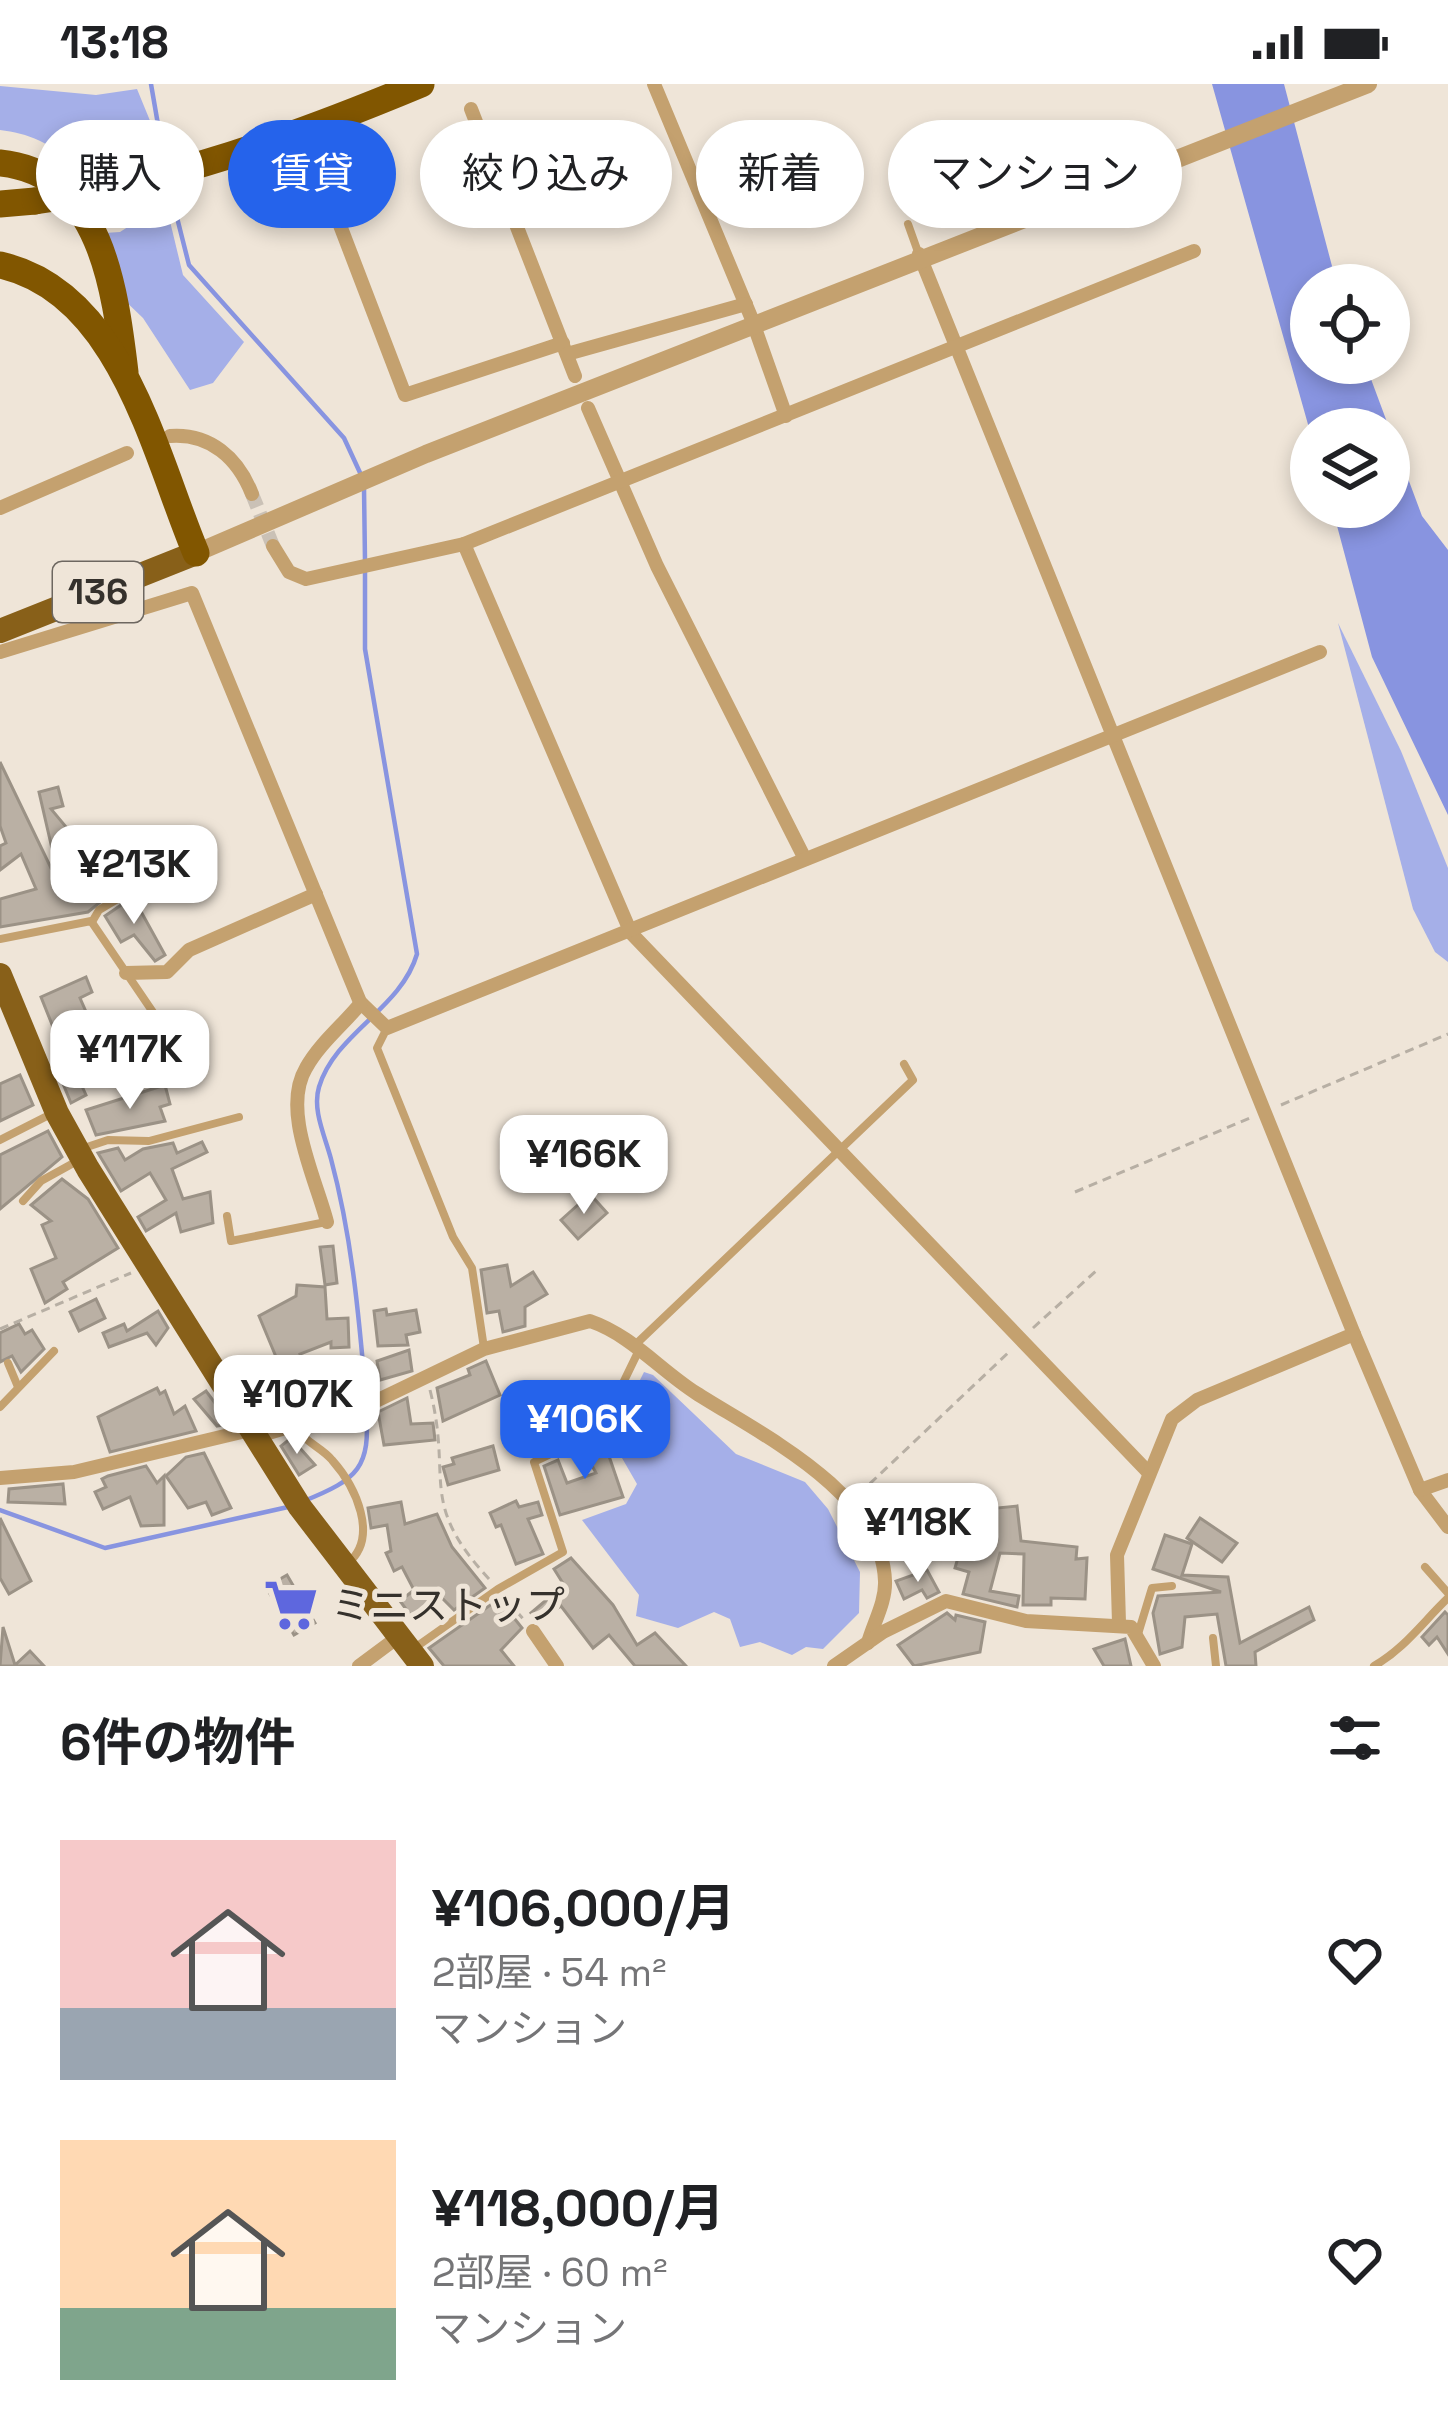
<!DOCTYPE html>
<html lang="ja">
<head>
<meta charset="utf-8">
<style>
  body { margin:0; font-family:"Space Grotesk","Noto Sans JP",sans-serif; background:#f2f2f2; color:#202124; height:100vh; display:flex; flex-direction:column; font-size:45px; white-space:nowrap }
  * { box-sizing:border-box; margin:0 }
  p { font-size:39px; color:#757577 }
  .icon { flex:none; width:66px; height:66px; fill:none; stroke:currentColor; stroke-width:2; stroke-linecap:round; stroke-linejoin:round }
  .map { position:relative; height:1582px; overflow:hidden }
  .side { display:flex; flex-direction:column; background:#fff; flex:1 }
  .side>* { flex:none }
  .hud { position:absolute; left:36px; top:36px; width:1377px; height:108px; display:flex; gap:24px }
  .controls { position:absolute; left:1290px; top:180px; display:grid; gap:24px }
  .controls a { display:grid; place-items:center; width:120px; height:120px; border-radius:50%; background:#fff; box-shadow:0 6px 18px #0003; font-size:60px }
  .price { position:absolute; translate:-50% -102px; padding:0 27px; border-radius:24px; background:#fff; color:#222; font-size:39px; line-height:78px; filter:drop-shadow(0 3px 6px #0008) }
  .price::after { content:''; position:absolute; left:50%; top:72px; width:36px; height:27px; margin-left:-18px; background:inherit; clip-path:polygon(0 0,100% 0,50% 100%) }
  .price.selected { background:#2563eb; color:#fff }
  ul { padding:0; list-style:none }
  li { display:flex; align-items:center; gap:36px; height:300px; padding:0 60px }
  li span { display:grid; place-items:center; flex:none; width:336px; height:240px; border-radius:0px; color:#555 }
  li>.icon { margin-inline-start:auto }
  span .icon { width:144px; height:144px; fill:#fffc; stroke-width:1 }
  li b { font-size:51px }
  h2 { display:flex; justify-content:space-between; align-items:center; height:144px; padding:0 60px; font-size:51px }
  .pill { padding:0 42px; border-radius:54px; background:#fff; box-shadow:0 6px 18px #0003; font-size:42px; line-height:108px }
  .pill.selected { background:#2563eb; color:#fff }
  .status { display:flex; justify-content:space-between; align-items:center; height:84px; padding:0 60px; background:#fff; direction:ltr }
  .status svg { height:33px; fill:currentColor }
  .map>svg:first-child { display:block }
  .green { fill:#a5afe8 }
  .water { fill:#8894e0 }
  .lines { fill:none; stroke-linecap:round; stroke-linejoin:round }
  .stream { stroke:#8894e0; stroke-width:4.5 }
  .building { fill:#bab0a4; stroke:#9b9286; stroke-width:3 }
  .minor-tunnel { stroke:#cac1b6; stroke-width:14; stroke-dasharray:14 7; stroke-linecap:butt }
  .path { stroke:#b7afa4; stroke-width:3; stroke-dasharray:9 6; stroke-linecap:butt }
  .service { stroke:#c4a16f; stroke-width:8 }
  .minor { stroke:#c4a16f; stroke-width:14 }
  .tertiary { stroke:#c4a16f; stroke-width:18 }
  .trunk { stroke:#886019; stroke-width:24 }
  .motorway { stroke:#815600; stroke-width:27 }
  .motorway-bridge { stroke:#815600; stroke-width:27 }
  .labels { text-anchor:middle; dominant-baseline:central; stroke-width:10; stroke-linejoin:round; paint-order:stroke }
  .shield { fill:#efe5d8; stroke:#6d6760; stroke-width:3 }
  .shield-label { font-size:36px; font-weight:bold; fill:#35312c }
  .poi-label { font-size:39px; fill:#35312c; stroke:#efe5d8; text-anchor:start }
</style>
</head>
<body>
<div class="status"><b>13:18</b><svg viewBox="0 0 49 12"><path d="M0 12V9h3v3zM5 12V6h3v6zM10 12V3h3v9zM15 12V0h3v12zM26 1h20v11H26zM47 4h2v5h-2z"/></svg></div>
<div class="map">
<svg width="1448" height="1582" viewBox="0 0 1448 1582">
  <rect width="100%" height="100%" fill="#efe5d8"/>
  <!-- green -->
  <g class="green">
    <path d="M 0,2 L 96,11 L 137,5 L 153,44 L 147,84 L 84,101 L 67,95 L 70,82 C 54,59 27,49 0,46 Z"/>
    <polygon points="154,126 168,129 183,191 244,258 213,299 190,306 143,234 118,210 104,149 120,148"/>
    <polygon points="1338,539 1401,667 1448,784 1448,878 1435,868 1413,825"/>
    <polygon points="644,1288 653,1291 736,1370 805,1398 828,1425 860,1488 859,1529 823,1565 806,1563 792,1571 760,1558 740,1563 730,1535 714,1528 678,1544 636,1532 639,1511 582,1436 626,1420 637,1400 607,1348 622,1332"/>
  </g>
  <!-- water -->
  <polygon class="water" points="1212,0 1284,0 1337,201 1311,201 1311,279 1365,279 1422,432 1448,466 1448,731 1372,573 1332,423 1389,423 1389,345 1311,345 1311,351"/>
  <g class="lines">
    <!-- stream -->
    <g class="stream">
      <polyline points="151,0 165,81"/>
      <polyline points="168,98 189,181 344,354 362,393"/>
      <polyline points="364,404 365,477"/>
      <path d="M 365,488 L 365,565 L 417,870 C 401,925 335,949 319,1003 C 312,1026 325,1052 331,1075 C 352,1153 359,1233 366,1314"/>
      <path d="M 304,1417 C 358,1395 371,1384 366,1325"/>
      <polyline points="0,1426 105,1464 288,1423"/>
    </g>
  </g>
  <!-- building -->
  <g class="building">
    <polygon points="0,678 51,784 56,782 39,708 58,703 63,722 51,725 71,749 77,746 114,807 88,828 0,843 0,815 36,805 21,770 0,786 0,762 6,759 0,742"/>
    <polygon points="133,813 165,871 155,877 134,851 121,858 105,832"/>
    <polygon points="86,893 92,908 80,914 94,946 105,941 113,959 147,942 154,957 160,953 168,964 152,974 147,966 104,987 81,1000 86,1011 71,1019 56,983 67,978 41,913"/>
    <polygon points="20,991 33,1021 0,1037 0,1000"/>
    <polygon points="165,1001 170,1020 160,1023 165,1037 96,1051 86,1026"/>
    <polygon points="48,1047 62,1073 0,1125 0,1071"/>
    <polygon points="202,1058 207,1068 172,1085 183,1115 210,1108 213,1139 181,1148 176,1129 146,1147 138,1133 166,1116 150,1089 121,1107 98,1069 118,1064 125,1076 143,1065 173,1059 177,1069"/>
    <polygon points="62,1095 88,1115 118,1164 63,1198 67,1205 45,1219 31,1185 56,1174 42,1141 51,1137 31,1121"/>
    <polygon points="590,1110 607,1129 578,1155 561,1136"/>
    <polygon points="333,1162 337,1199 325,1201 320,1163"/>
    <polygon points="507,1181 511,1202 533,1188 547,1210 525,1223 525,1242 503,1248 499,1227 487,1229 481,1186"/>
    <polygon points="297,1201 325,1203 327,1235 348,1234 349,1263 331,1264 331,1258 300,1270 311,1297 338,1289 342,1303 318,1310 316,1322 299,1328 259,1232 296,1212"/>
    <polygon points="96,1215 105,1234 79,1247 70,1228"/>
    <polygon points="386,1225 387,1231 416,1226 420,1248 406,1251 408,1261 378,1262 374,1227"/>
    <polygon points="158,1227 168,1244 156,1261 147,1249 109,1263 103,1249 124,1240 127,1247"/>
    <polygon points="19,1240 25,1250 32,1246 44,1265 21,1288 12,1272 0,1278 0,1249"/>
    <polygon points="409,1266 412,1287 380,1296 377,1277"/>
    <polygon points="486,1277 500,1311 443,1337 437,1304 470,1291 468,1285"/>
    <polygon points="553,1300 567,1336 579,1330 583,1340 571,1350 534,1307"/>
    <polygon points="157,1304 160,1310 165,1307 174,1330 185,1322 196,1347 110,1368 98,1333"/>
    <polygon points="206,1307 218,1323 228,1340 217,1342 194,1315"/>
    <polygon points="407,1314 411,1340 433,1339 435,1356 384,1361 378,1328"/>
    <polygon points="536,1315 553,1360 527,1370 517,1321"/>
    <polygon points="593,1353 609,1372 623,1413 560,1431 544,1382 558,1376 567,1399 596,1389 582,1363"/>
    <polygon points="291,1354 315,1381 299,1391 281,1362"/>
    <polygon points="493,1362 499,1386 448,1401 443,1383 454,1380 452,1374"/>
    <polygon points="204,1369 231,1424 212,1431 206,1418 188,1424 166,1392 186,1373"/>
    <polygon points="146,1382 157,1399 164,1392 164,1441 141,1442 130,1413 103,1425 95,1408 106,1403 102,1395 108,1392"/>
    <polygon points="63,1400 65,1420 8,1418 9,1405"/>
    <polygon points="516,1417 519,1423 538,1418 542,1431 528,1435 543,1470 516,1480 501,1441 496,1443 490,1429"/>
    <polygon points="401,1418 405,1440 437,1430 452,1463 485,1504 454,1526 442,1514 414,1536 400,1517 414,1506 402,1483 394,1487 386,1469 391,1467 387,1441 371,1444 368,1424"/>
    <polygon points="1017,1422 1021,1457 1077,1463 1076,1475 1087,1474 1085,1515 1051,1514 1051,1521 1023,1521 1024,1470 1000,1469 990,1507 1019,1512 1017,1523 963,1510 969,1488 955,1484 959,1470 973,1474 977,1426"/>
    <polygon points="0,1434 31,1497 9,1510 0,1494"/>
    <polygon points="1200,1434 1237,1459 1222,1478 1187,1454"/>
    <polygon points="1165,1451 1192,1460 1182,1491 1228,1493 1240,1559 1309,1523 1314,1536 1255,1568 1256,1582 1226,1582 1217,1530 1185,1533 1182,1563 1160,1570 1153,1529 1158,1512 1221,1508 1153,1485"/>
    <polygon points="571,1474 613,1521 637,1561 655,1549 686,1582 635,1582 609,1551 593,1564 561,1522 538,1537 531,1529 564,1501 554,1485"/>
    <polygon points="927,1486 939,1508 927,1514 922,1506 904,1515 896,1497"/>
    <polygon points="287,1491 315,1539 294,1551 266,1503"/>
    <polygon points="499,1515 522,1544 501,1566 514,1582 444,1582 429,1564"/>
    <polygon points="1445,1528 1448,1531 1448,1570 1437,1553 1429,1561 1422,1553"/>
    <polygon points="947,1529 955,1536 956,1531 985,1538 980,1568 914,1582 898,1561"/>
    <polygon points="3,1543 15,1581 30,1567 44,1582 0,1582"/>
    <polygon points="1125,1555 1131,1582 1104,1582 1094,1565"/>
  </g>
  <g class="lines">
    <!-- minor-tunnel -->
    <polyline class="minor-tunnel" points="252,410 273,462"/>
    <!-- path -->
    <g class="path">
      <polyline points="1281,1021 1448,950"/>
      <polyline points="1075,1108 1250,1034"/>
      <polyline points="1033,1244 1096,1187"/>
      <polyline points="0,1245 131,1189"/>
      <path d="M 430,1306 C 453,1396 417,1417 489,1495"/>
      <polyline points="859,1410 1009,1268"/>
      <polyline points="507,1516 524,1536"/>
    </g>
    <!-- service -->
    <g class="service">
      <polyline points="908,140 918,168"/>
      <polyline points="92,838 99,826 124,811 115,786"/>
      <polyline points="0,855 91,837 176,962 187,996"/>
      <polyline points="387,944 377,964 453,1153 472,1184 484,1264"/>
      <polyline points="0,1056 55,1028"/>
      <polyline points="84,1064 108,1056 149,1057 239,1033"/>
      <polyline points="23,1117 41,1097 79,1076"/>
      <polyline points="227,1132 231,1157 326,1138"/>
      <polyline points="635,1261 913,996 904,980"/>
      <polyline points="8,1279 18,1303"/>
      <polyline points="0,1323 54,1267"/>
      <path d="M 296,1344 C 306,1359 321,1363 332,1376 C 356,1403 379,1453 348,1479"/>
      <polyline points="1425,1483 1448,1509"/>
      <polyline points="1138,1550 1152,1504 1172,1502"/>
      <polyline points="1213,1554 1216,1582"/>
      <polyline points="416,1563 498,1505 563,1468 534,1378 574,1359 609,1328 639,1266"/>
      <path d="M 1374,1582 C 1405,1564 1422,1539 1448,1514"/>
    </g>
    <!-- minor -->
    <g class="minor">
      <polyline points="654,0 751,233 786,332"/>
      <polyline points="471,25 575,292"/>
      <polyline points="338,136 405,311 563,259"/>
      <polyline points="919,170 1354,1250 1420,1406 1448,1443"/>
      <polyline points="567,270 746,220"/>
      <polyline points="588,324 657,482 805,775"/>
      <path d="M 170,352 C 210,349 238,374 252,410"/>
      <polyline points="0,424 127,369"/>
      <polyline points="464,460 631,849 1149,1389"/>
      <polyline points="273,462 289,488 306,495 464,460 1194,167"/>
      <polyline points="0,568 192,509 360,918 387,944 1320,568"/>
      <polyline points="126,889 167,888 189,866 316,810"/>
      <path d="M 327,1138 C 316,1095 281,1026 306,984 C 320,959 343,941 361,919"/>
      <path d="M 255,1353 L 376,1317 L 484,1265 L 590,1237 C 631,1251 660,1286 696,1309 C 760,1350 882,1408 885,1497 C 886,1518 873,1540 868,1559"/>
      <polyline points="0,1394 74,1388 250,1346"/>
      <polyline points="1420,1406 1448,1396"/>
      <polyline points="1119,1539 1117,1471 1172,1335 1197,1316 1354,1250"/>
      <polyline points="533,1547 557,1582"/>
      <polyline points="359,1582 398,1553"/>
      <polyline points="834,1582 883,1548 946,1517 1026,1537 1131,1543 1154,1582"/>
    </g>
    <!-- tertiary -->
    <polyline class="tertiary" points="196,469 426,370 1368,0"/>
    <!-- trunk -->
    <g class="trunk">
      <polyline points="0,547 196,469"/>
      <polyline points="0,891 57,1029 88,1085 300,1423 422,1582"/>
    </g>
    <!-- motorway -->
    <g class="motorway">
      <path d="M 0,79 C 101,89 115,205 125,288"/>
      <polyline points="0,120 35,117"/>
      <path d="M 0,181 C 121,208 154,369 196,469"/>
    </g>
    <!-- motorway-bridge -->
    <path class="motorway-bridge" d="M 35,117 C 171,97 294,53 421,0"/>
  </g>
  <!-- icons -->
  <defs>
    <symbol id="supermarket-bare" viewBox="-9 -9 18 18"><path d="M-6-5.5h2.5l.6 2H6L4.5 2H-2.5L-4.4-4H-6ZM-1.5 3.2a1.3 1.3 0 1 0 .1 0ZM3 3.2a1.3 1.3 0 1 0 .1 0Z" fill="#5e67de" stroke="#efe5d8" stroke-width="2.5" paint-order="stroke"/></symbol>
  </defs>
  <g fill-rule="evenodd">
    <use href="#supermarket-bare" x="253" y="1483" width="76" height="76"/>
  </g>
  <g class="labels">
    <!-- shield labels -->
    <rect class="shield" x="53" y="478" width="90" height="60" rx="9"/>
    <g class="shield-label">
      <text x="98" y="508">136</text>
    </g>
    <!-- poi labels -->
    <g class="poi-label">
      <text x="331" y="1521">ミニストップ</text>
    </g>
  </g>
</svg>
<div class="controls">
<a><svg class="icon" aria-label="locate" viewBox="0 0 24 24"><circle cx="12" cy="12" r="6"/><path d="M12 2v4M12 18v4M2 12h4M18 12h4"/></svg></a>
<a><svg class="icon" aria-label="layers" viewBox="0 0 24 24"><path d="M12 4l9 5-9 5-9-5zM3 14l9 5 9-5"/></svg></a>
</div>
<b class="price" style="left:134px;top:843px">¥213K</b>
<b class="price" style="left:130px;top:1028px">¥117K</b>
<b class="price" style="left:584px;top:1133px">¥166K</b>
<b class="price" style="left:297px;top:1373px">¥107K</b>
<b class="price selected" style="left:585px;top:1398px">¥106K</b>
<b class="price" style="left:918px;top:1501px">¥118K</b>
<div class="hud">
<a class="pill">購入</a>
<a class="pill selected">賃貸</a>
<a class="pill">絞り込み</a>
<a class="pill">新着</a>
<a class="pill">マンション</a>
</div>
</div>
<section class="side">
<h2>6件の物件<svg class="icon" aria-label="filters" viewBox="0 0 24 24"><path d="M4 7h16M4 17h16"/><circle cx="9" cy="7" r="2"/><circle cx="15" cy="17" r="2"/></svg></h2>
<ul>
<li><span style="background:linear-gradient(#f6c9c9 70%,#9aa5b1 0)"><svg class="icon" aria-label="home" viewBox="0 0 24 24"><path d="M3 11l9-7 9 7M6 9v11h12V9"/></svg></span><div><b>¥106,000/月</b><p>2部屋 · 54 m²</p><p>マンション</p></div><svg class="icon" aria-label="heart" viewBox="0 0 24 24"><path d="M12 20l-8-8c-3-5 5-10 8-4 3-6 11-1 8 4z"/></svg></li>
<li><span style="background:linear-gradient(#ffd9b3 70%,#7fa58c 0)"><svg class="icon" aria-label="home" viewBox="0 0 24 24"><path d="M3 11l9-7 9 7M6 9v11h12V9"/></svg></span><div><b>¥118,000/月</b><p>2部屋 · 60 m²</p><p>マンション</p></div><svg class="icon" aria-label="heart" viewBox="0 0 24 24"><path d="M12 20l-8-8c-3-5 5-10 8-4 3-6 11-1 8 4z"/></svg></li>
</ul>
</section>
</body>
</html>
